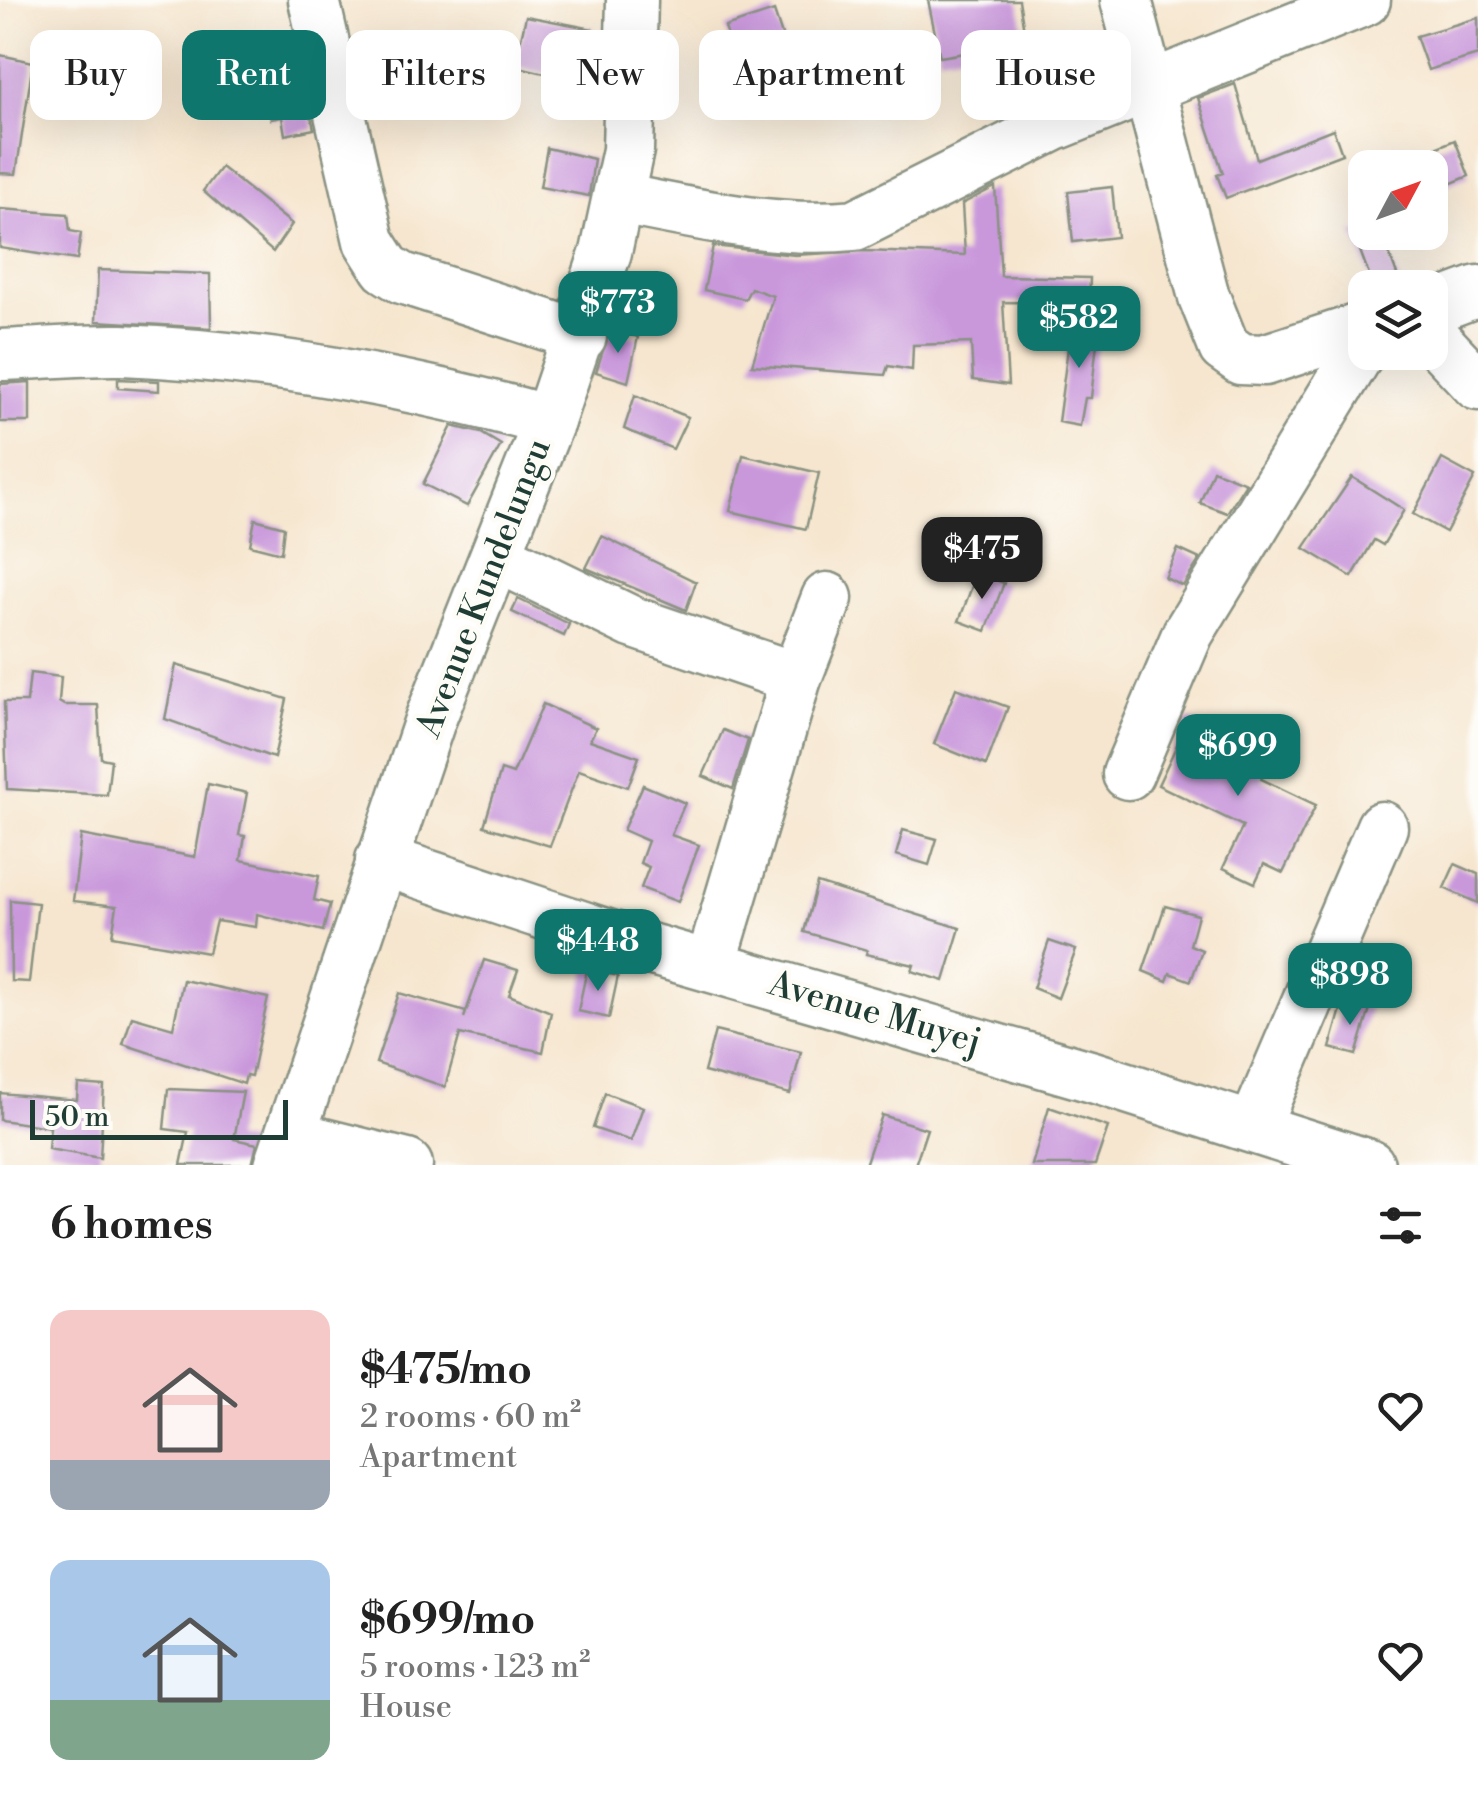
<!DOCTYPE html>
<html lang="en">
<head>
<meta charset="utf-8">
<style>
  body { margin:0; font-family:"Libre Bodoni",serif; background:#f6f6f6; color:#222; height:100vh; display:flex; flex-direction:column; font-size:38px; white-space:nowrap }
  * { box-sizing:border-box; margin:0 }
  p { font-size:32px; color:#767676 }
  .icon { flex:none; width:55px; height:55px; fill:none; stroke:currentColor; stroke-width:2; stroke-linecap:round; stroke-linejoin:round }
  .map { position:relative; height:1165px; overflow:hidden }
  .sheet { display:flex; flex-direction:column; background:#fff; flex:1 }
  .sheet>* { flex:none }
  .hud { position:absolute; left:30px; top:30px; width:1420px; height:90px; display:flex; gap:20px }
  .needle { width:65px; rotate:49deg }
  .controls { position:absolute; left:1348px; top:150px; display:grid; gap:20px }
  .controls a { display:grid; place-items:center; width:100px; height:100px; border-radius:20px; background:#fff; box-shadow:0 10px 40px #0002; font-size:50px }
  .scale { position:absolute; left:30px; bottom:25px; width:258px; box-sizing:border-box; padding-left:10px; border:5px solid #1f3d34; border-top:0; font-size:28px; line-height:35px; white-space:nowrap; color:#1f3d34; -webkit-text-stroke:8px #fdfcf7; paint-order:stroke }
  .price { position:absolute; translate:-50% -85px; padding:0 22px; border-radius:20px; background:#0f766e; color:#fff; font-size:32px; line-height:65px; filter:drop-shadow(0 2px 5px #0008) }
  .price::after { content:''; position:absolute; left:50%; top:60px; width:30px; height:22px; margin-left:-15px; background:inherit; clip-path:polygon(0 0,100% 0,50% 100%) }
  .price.active { background:#222; color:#fff }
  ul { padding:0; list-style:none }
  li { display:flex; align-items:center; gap:30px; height:250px; padding:0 50px }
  li span { display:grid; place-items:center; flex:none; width:280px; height:200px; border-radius:20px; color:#555 }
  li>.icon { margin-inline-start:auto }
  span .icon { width:120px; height:120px; fill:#fffc; stroke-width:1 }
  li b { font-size:42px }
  h2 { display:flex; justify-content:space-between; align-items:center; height:120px; padding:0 50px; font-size:42px }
  .tag { padding:0 35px; border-radius:20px; background:#fff; box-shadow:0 10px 40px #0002; font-size:35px; line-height:90px }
  .tag.active { background:#0f766e; color:#fff }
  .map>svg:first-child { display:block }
  .building { fill:#c998db }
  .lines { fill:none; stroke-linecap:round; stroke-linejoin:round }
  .minor-casing { stroke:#8a9282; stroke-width:55 }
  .minor { stroke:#fff; stroke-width:50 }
  .labels { text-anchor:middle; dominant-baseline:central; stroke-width:9; stroke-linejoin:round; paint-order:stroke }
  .street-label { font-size:35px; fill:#1f3d34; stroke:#fdfcf7 }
</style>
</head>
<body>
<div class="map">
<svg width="1478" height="1165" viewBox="0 0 1478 1165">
  <rect width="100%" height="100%" fill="#fdfcf7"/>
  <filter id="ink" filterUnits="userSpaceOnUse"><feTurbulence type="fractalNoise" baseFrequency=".01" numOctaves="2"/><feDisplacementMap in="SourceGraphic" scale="20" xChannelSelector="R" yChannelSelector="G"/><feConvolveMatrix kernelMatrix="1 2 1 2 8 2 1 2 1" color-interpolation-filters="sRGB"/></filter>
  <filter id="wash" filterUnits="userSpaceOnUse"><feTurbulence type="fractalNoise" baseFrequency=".0048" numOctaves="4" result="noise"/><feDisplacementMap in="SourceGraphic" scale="40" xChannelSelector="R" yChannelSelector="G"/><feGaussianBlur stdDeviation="2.25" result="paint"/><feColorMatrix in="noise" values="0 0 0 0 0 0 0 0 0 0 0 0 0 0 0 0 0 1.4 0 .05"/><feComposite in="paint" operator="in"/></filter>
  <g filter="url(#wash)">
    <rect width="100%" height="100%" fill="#f6e6cf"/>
    <g id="blocks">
      <!-- building -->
      <g class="building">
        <polygon points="928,0 1019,0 1026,43 940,57"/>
        <polygon points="774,11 784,41 734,57 725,27"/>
        <polygon points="526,16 593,29 586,83 515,66"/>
        <polygon points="1478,18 1478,55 1428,70 1416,36"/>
        <polygon points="0,55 33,62 16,174 0,173"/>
        <polygon points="303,83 314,129 285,135 282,117 271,119 265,90"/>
        <polygon points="1235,84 1257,159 1333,129 1342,154 1226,198 1217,175 1223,173 1198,98"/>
        <polygon points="1455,140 1469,176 1430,192 1430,150"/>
        <polygon points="547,148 594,159 589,196 540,187"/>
        <polygon points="221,167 292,224 273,252 203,191"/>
        <polygon points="995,187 1001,276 1090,278 1089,303 1003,302 1008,385 973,380 971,343 913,345 912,370 888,366 885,375 752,365 773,296 751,288 745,299 704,290 713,246 795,255 865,251 965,255 962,204"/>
        <polygon points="1112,187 1117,237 1073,242 1068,192"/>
        <polygon points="0,209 68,214 70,231 81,233 77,260 0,248"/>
        <polygon points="1353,232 1381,232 1402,288 1374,288"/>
        <polygon points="98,270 210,274 211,328 96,321"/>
        <polygon points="1072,318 1099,324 1091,398 1085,398 1080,426 1058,422"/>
        <polygon points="610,329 638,337 628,382 596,372"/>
        <polygon points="118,379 159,381 159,391 118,388"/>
        <polygon points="30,382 30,422 0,422 0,384"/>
        <polygon points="635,395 688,417 673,449 624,429"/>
        <polygon points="452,426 481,433 501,445 467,506 423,484"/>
        <polygon points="743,455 819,473 806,529 730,511"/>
        <polygon points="1442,459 1475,477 1446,532 1413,514"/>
        <polygon points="1213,470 1246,483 1227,513 1200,503"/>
        <polygon points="1352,477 1404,510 1383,545 1374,540 1352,577 1304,548"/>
        <polygon points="255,519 284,527 281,553 250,545"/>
        <polygon points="602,536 696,582 686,610 586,568"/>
        <polygon points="1178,549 1200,559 1183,586 1165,578"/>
        <polygon points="977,573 1004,583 986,631 959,621"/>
        <polygon points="518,599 569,624 564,636 512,612"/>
        <polygon points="176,665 287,699 274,758 165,719"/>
        <polygon points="30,673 61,677 59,702 64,705 98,705 101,758 111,760 107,795 7,789 4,702 27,702"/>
        <polygon points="956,688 1008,707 986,765 934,744"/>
        <polygon points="543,704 596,728 590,740 639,757 628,787 579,770 550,846 484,826 501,770 513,774"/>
        <polygon points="1189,719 1270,761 1261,779 1316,805 1283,873 1264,864 1255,883 1223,868 1243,826 1158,785"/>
        <polygon points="723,730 748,740 733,789 703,776"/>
        <polygon points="208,784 247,793 239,835 245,836 241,860 319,876 314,900 330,904 323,931 257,914 256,927 216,921 208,953 112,936 117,906 73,901 81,835 195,857"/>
        <polygon points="643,785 685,803 671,835 699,845 678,902 641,888 649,867 640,863 648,841 623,830"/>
        <polygon points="903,830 937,839 929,865 896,855"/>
        <polygon points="1455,864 1478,874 1478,903 1444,888"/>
        <polygon points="817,883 960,928 944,981 912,971 914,965 866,954 867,950 804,932"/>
        <polygon points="10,900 38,903 29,982 11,981"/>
        <polygon points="1165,906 1198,915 1190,945 1202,950 1191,981 1170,973 1167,981 1143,971"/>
        <polygon points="1049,941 1076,950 1058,998 1033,988"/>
        <polygon points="484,960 518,970 509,995 551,1012 543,1052 460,1034 445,1087 376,1063 399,993 466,1012 464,1018"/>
        <polygon points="587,969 618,976 609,1018 578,1011"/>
        <polygon points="183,980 268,998 251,1076 246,1075 244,1084 123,1044 132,1016 173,1028"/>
        <polygon points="1343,1002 1370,1009 1356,1055 1330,1048"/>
        <polygon points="715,1031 801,1052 790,1094 704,1072"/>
        <polygon points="78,1084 104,1086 100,1158 48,1149 50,1127 0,1120 0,1093 77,1100"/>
        <polygon points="168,1089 243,1092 234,1139 257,1144 252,1165 181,1165 188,1132 164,1129"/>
        <polygon points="605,1093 643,1107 631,1141 593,1128"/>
        <polygon points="1049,1107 1108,1127 1095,1165 1032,1165"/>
        <polygon points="882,1115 927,1129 915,1165 865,1165"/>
      </g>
    </g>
  </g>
  <g filter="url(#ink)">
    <use href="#blocks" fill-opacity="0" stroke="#8a9282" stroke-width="2.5"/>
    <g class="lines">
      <defs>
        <g id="minor">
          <polyline points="314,0 369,241 386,268 402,278 581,336"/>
          <polyline points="1126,0 1204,297 1224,347 1241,359 1264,360 1365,327"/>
          <path d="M 620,199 C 697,214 776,233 855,225 L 1055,125 L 1365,0"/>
          <polyline points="1430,309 1478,291"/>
          <polyline points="1430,334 1478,385"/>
          <path d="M 0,355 C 40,354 82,349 122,350 C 265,356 412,383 549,421"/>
          <polyline points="496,556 632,622 796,678"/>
          <polyline points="1128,774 1188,633 1365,343"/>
          <polyline points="381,860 653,950 1093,1077 1369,1165"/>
          <polyline points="711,964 796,678 827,598"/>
          <polyline points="1254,1127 1382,827"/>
          <polyline points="291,1136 407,1165"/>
          <polyline points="280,1165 430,720 549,421 606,252 628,150 632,0"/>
        </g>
      </defs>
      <!-- minor casing -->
      <use href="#minor" class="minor-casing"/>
      <!-- minor -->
      <use href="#minor" class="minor"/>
    </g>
  </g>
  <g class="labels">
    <!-- street labels -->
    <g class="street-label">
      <text transform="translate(484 588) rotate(-69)">Avenue Kundelungu</text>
      <text transform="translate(875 1013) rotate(16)">Avenue Muyej</text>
    </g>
  </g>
</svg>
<div class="controls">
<a><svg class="needle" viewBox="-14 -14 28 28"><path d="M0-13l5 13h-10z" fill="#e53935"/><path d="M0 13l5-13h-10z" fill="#767676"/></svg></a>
<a><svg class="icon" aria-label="layers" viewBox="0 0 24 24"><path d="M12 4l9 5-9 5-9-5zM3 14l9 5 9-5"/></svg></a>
</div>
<div class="scale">50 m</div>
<b class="price" style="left:618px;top:356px">$773</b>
<b class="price" style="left:1079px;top:371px">$582</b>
<b class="price active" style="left:982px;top:602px">$475</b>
<b class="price" style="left:1238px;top:799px">$699</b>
<b class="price" style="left:598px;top:994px">$448</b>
<b class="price" style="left:1350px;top:1028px">$898</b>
<div class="hud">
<a class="tag">Buy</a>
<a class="tag active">Rent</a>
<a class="tag">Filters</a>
<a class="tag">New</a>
<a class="tag">Apartment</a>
<a class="tag">House</a>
</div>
</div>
<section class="sheet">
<h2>6 homes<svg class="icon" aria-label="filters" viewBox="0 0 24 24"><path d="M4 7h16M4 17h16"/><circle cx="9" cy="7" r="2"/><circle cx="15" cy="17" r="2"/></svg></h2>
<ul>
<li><span style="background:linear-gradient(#f6c9c9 75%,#9aa5b1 0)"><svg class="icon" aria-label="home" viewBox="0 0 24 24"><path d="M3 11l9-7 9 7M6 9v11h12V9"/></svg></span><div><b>$475/mo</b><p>2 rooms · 60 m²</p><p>Apartment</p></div><svg class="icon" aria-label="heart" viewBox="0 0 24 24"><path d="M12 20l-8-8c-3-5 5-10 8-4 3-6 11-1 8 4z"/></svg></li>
<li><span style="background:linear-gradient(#a9c7e8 70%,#7fa58c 0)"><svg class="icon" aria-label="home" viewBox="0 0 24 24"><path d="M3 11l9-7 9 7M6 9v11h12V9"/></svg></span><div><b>$699/mo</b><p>5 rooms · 123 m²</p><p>House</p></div><svg class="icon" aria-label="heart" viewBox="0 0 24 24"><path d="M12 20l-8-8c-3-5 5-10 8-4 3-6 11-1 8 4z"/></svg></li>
</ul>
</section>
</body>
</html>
